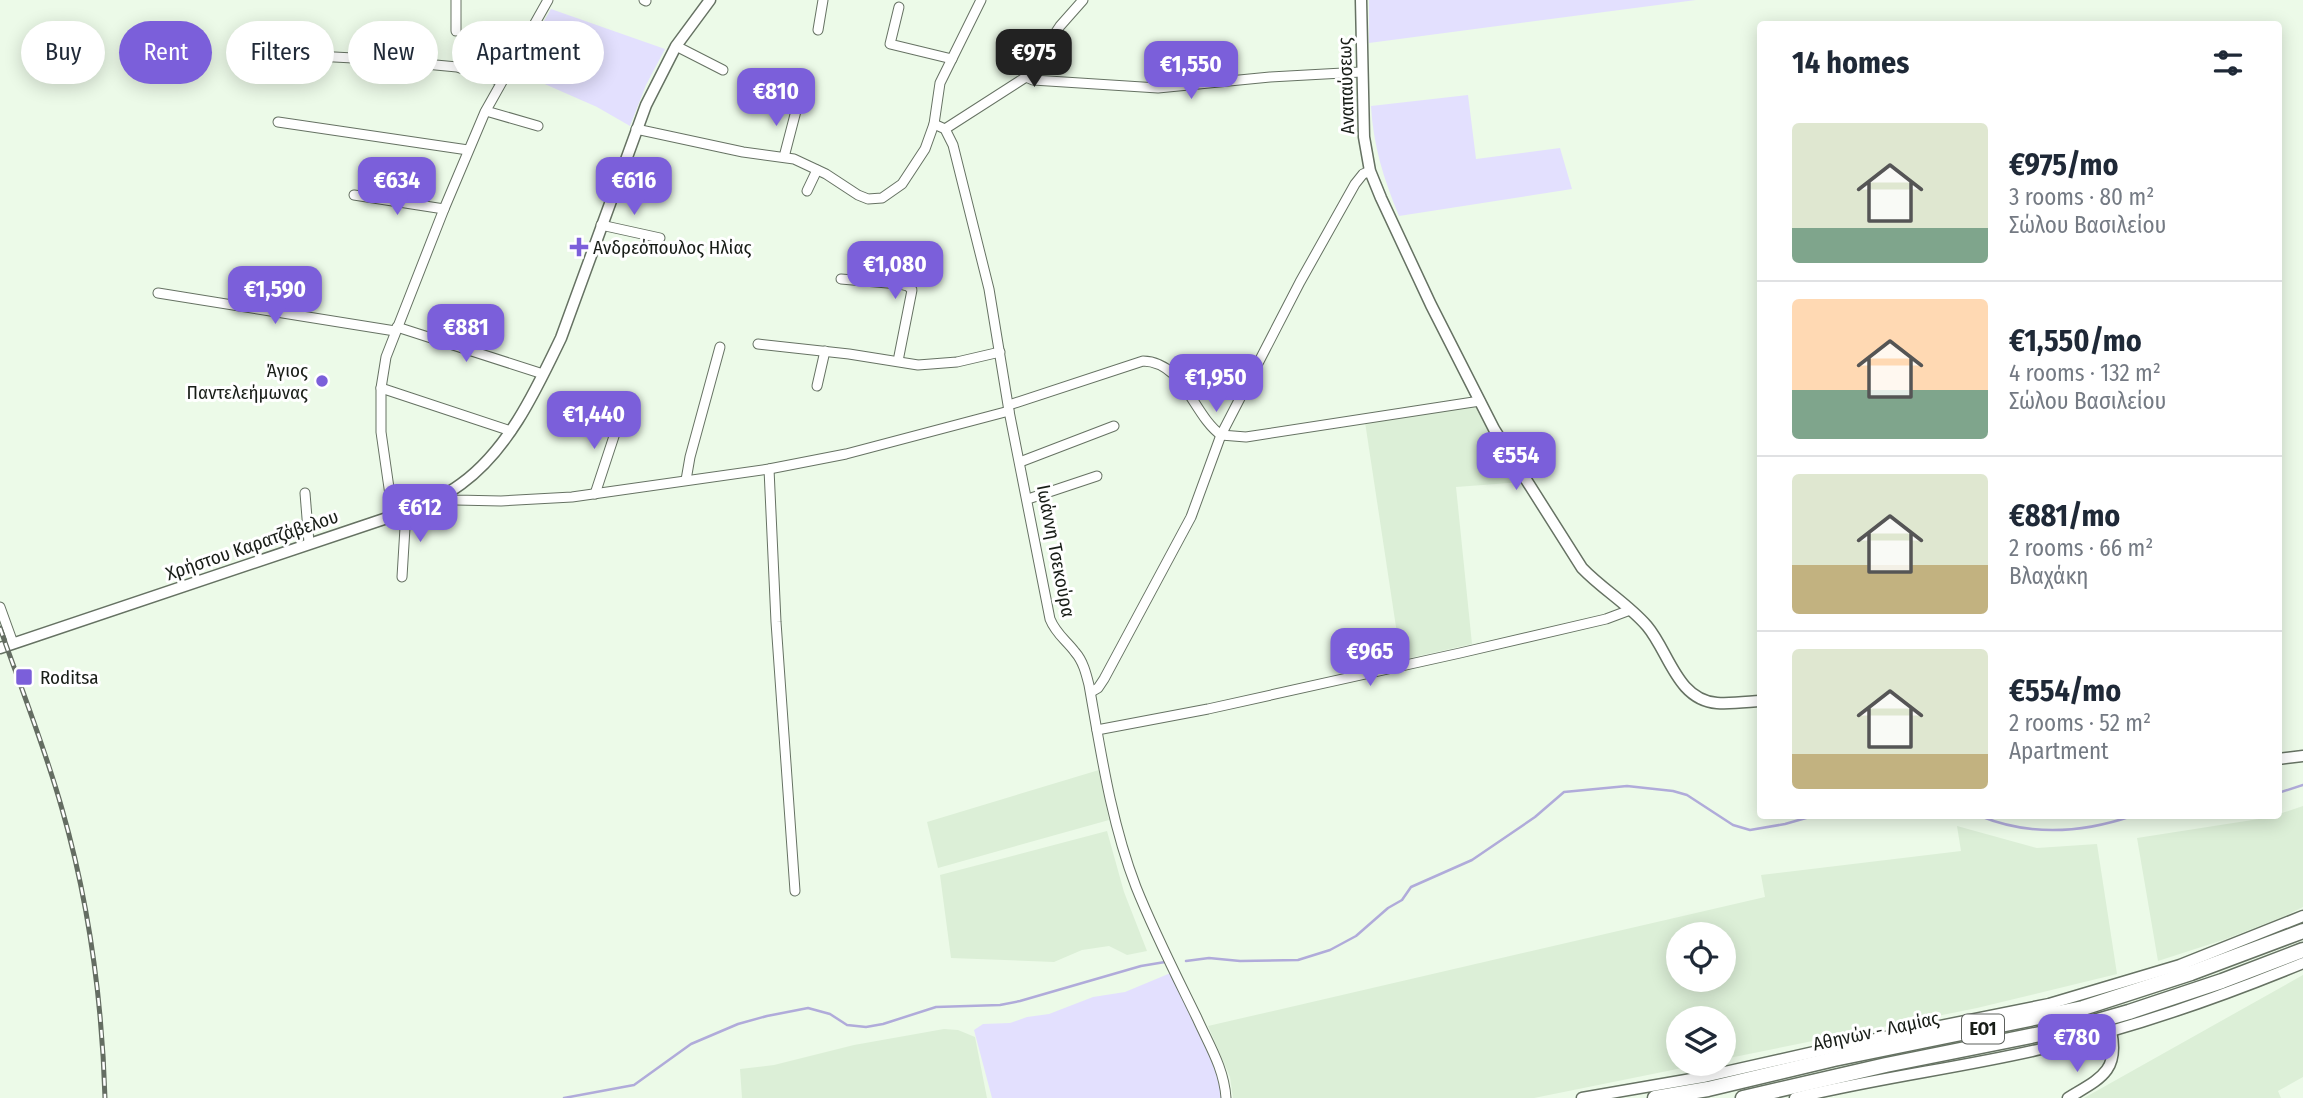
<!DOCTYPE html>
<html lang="en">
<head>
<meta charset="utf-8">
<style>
  body { margin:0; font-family:"Fira Sans Condensed",sans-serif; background:#f2f2f3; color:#1f2937; height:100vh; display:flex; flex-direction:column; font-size:26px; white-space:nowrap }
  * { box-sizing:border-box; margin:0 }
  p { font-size:23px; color:#747a83 }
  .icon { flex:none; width:38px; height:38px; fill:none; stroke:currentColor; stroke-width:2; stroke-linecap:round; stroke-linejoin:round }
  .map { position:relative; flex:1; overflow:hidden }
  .details { position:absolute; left:1757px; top:21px; width:525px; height:798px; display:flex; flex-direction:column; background:#fff; border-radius:7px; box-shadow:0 4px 18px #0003 }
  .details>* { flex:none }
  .guide { position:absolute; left:21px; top:21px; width:665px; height:63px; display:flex; gap:14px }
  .fabs { position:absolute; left:1666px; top:922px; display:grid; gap:14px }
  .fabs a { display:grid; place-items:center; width:70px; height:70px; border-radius:50%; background:#fff; box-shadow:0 4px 18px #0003; font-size:35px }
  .price { position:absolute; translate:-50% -60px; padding:0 16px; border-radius:14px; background:#7b5fda; color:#fff; font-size:23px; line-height:46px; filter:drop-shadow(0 2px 4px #0008) }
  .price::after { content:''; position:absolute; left:50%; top:42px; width:21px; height:16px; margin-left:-10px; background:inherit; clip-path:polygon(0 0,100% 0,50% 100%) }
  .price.on { background:#222; color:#fff }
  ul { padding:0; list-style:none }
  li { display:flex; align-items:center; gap:21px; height:175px; padding:0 35px }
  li+li { border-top:2px solid #e0e1e3 }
  li span { display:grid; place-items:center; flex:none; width:196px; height:140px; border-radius:7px; color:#555 }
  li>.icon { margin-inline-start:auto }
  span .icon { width:84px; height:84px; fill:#fffc; stroke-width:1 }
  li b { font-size:30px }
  h2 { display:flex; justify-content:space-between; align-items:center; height:84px; padding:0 35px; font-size:30px }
  .tag { padding:0 24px; border-radius:32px; background:#fff; box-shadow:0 4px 18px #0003; font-size:24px; line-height:63px }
  .tag.on { background:#7b5fda; color:#fff }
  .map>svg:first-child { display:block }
  .built { fill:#dcefd7; fill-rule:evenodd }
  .green { fill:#e3e0fe }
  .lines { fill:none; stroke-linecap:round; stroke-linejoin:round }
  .stream { stroke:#b0abda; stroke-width:2.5 }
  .minor-casing { stroke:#667263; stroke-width:11 }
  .tertiary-casing { stroke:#667263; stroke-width:13 }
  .primary-casing { stroke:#667263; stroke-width:17 }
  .minor { stroke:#fff; stroke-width:9 }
  .tertiary { stroke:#fff; stroke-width:10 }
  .primary { stroke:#fff; stroke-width:14 }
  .rail-casing { stroke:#646d62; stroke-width:5 }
  .rail { stroke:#fff; stroke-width:2.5; stroke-dasharray:8; stroke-linecap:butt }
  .poi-dot { fill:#7b5fda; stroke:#fff; stroke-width:2.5 }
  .labels { text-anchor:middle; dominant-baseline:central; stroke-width:6; stroke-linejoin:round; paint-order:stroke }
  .shield { fill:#fff; stroke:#5d615d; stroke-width:2 }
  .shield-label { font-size:18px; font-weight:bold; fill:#181d17 }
  .street-label { font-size:19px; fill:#181d17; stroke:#fff }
  .poi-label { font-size:19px; fill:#181d17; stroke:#fff; text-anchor:start }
</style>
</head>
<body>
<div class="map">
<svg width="2303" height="1098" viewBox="0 0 2303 1098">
  <rect width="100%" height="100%" fill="#ecfae8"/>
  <!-- built -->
  <g class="built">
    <polygon points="1477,406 1523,482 1456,487 1472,644 1401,660 1365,422"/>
    <polygon points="1099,770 1109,820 938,868 927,822"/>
    <polygon points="2303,806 2303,907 2285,916 2226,939 2158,961 2137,838 2278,816 2279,814"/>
    <path d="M 1957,826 L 2037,848 L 2097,844 L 2117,974 L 1977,1008 L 1724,1059 L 1724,1018 L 1678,1018 L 1678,1064 L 1702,1064 L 1534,1098 L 1233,1098 L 1230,1077 L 1208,1026 L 1765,897 L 1761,875 L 1961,851 ZM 1678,934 L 1724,934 L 1724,980 L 1678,980 Z"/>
    <polygon points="1107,831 1124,892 1147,951 1127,955 1109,946 1082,950 1054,962 951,958 940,875"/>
    <polygon points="2303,975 2303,1077 2278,1091 2281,1098 2084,1098"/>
    <polygon points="944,1029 958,1030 975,1037 987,1098 742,1098 740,1069 774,1065 854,1045"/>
  </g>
  <!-- green -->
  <g class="green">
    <polygon points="1369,0 1696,0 1369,43"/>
    <polygon points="551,9 665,49 646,85 630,126 597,107 515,71"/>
    <path d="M 1468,95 L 1476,159 L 1560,148 L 1572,189 L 1399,216 C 1384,180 1373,145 1371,106 Z"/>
    <polygon points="1173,972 1217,1066 1224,1098 992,1098 974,1030 983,1024 1010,1023 1027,1017 1049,1014 1093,997 1125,992"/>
  </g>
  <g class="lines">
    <!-- stream -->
    <g class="stream">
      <polyline points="2278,793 2303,785"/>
      <path d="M 1980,816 C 2029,836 2082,833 2132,816"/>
      <polyline points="1186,961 1209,958 1240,961 1298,960 1330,950 1356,936 1388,908 1402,900 1411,887 1472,860 1535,817 1564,792 1627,786 1673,791 1687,795 1733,825 1750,830 1785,824 1813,816"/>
      <polyline points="564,1098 634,1085 691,1044 738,1024 767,1016 808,1008 830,1014 847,1025 866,1027 883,1024 936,1007 1000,1005 1020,1001 1141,966 1165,962"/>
    </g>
    <defs>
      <g id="minor">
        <polyline points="644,0 646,1"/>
        <polyline points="899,7 890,44 952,59"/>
        <polyline points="818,30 823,0"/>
        <polyline points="456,31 456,0"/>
        <polyline points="676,46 723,70"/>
        <polyline points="278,54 372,59 457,67 501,81"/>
        <polyline points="1026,77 1033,80 1158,88 1270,77 1361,72"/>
        <polyline points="486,111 538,126"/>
        <polyline points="278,122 468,150"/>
        <path d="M 934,124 L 945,129 L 953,145 L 989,289 L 1009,411 L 1050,619 C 1056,634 1066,640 1075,652 C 1083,661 1086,673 1089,685 C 1101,753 1111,822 1136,887 C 1154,932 1176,975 1197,1018 C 1209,1045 1224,1068 1226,1098"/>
        <polyline points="636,129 743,152 794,159 826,174 858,195 868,199 882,198 902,184 925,149 934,124 940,83 981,0"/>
        <polyline points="945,129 1026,77 1060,26 1083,0"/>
        <polyline points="784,157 797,107"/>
        <polyline points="807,191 817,170"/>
        <polyline points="354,195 444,209"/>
        <polyline points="601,225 660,238"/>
        <polyline points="841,279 899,284 908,286 912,290 898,361"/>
        <polyline points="158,293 395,331"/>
        <polyline points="397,327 543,374"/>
        <polyline points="758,344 849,354 918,365 957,362 1000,352"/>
        <polyline points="817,386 825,351"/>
        <polyline points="381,388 511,431"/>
        <path d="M 1009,405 L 1143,361 C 1184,362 1193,415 1221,435 L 1246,437 L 1480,401"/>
        <polyline points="1020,462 1114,426"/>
        <polyline points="769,469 776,622 795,891"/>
        <polyline points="686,480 690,457 720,347"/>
        <polyline points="305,493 309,543"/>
        <polyline points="595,494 620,418"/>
        <polyline points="441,497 456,500 501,501 572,497 769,469 846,454 1009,411"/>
        <polyline points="1028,499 1097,476"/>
        <polyline points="393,516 381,432 381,388 386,357 444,209 485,112 548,0"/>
        <polyline points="402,577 406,511"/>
        <polyline points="0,607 13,643"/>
        <polyline points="1091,692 1098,688 1104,679 1191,517 1221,435 1300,282 1355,184 1363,174 1370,171"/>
        <polyline points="1097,730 1208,709 1460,653 1606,619 1630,610"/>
      </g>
      <g id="tertiary">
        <path d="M 1361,0 L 1364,137 L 1370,171 L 1381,198 L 1431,305 L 1494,429 L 1582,568 C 1602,589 1628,604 1647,626 C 1669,652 1677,700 1717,703 C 1731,704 1746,702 1760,701"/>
        <path d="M 0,648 L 393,516 C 416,507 441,499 461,484 C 509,449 536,390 561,338 L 646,105 L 676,46 L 710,0"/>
        <polyline points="2278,759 2303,756"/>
        <polyline points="1582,1098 1703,1077 1836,1047 2049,1004 2180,965 2303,916"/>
        <path d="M 1795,1098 C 1876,1078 1959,1068 2041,1049 C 2130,1029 2218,998 2303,963"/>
        <path d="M 2068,1098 C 2099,1079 2120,1072 2111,1031"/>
      </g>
      <g id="primary">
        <polyline points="1655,1098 1708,1089 1834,1059 2083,1008 2191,973 2303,931"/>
        <polyline points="1743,1098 1886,1065 2080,1026 2129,1012 2222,981 2303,950"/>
      </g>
    </defs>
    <!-- minor casing -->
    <use href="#minor" class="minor-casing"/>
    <!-- tertiary casing -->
    <use href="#tertiary" class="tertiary-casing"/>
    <!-- primary casing -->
    <use href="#primary" class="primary-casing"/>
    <!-- minor -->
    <use href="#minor" class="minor"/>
    <!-- tertiary -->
    <use href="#tertiary" class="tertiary"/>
    <!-- primary -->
    <use href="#primary" class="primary"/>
    <defs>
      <path id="rail" d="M 0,628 C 21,688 45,748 62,809 C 89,903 102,1000 105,1098"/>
    </defs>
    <!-- rail casing -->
    <use href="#rail" class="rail-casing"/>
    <!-- rail -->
    <use href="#rail" class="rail"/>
  </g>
  <!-- markers -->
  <g class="poi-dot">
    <path d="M575.5 236.5h7v7h7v7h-7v7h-7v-7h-7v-7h7z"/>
    <circle cx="322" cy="381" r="7"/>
    <rect x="15" y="668" width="18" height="18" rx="3.5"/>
  </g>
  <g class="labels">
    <!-- shield labels -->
    <rect class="shield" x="1962" y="1014.5" width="42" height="29" rx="5"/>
    <g class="shield-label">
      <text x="1983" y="1029">ΕΟ1</text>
    </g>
    <!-- street labels -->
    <g class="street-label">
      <text transform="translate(1346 86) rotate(-92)">Αναπαύσεως</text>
      <text transform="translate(252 545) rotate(-19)">Χρήστου Καρατζάβελου</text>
      <text transform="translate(1056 551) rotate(79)">Ιωάννη Τσεκούρα</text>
      <text transform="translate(1876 1031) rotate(-12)">Αθηνών - Λαμίας</text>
    </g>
    <!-- poi labels -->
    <g class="poi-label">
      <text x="593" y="247">Ανδρεόπουλος Ηλίας</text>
      <text x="308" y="370" text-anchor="end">Άγιος<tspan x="308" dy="22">Παντελεήμωνας</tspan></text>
      <text x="40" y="677">Roditsa</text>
    </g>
  </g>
</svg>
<div class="fabs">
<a><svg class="icon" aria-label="locate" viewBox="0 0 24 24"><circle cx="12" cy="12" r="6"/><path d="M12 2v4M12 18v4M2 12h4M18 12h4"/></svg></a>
<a><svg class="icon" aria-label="layers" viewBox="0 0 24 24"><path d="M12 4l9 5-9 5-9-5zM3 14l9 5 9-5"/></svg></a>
</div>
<b class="price on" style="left:1034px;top:89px">€975</b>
<b class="price" style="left:1191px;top:101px">€1,550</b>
<b class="price" style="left:776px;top:128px">€810</b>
<b class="price" style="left:397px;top:217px">€634</b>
<b class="price" style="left:634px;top:217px">€616</b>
<b class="price" style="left:895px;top:301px">€1,080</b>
<b class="price" style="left:275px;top:326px">€1,590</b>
<b class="price" style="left:466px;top:364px">€881</b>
<b class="price" style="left:1216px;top:414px">€1,950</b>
<b class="price" style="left:594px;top:451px">€1,440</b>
<b class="price" style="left:1516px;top:492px">€554</b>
<b class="price" style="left:420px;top:544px">€612</b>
<b class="price" style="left:1370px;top:688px">€965</b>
<b class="price" style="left:2077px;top:1074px">€780</b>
<div class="guide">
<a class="tag">Buy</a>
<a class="tag on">Rent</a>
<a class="tag">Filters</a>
<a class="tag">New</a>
<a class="tag">Apartment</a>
</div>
<section class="details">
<h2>14 homes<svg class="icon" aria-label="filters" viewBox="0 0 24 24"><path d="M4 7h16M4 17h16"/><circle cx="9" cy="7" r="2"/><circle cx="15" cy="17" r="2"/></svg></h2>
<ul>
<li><span style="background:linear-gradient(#dfe7d0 75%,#7fa58c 0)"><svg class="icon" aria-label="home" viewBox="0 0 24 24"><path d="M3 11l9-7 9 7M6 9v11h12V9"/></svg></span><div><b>€975/mo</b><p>3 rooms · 80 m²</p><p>Σώλου Βασιλείου</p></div></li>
<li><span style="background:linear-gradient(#ffd9b3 65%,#7fa58c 0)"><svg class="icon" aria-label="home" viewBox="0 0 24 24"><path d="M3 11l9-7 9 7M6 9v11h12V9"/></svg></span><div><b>€1,550/mo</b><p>4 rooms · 132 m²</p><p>Σώλου Βασιλείου</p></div></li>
<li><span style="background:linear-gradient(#dfe7d0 65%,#c2b280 0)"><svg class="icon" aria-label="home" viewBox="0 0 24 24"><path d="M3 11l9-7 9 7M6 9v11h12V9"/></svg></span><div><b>€881/mo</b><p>2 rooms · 66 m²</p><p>Βλαχάκη</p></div></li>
<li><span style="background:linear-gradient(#dfe7d0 75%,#c2b280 0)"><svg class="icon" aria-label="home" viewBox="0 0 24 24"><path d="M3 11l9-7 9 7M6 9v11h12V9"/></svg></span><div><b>€554/mo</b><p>2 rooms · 52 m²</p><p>Apartment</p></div></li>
</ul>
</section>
</div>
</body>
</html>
